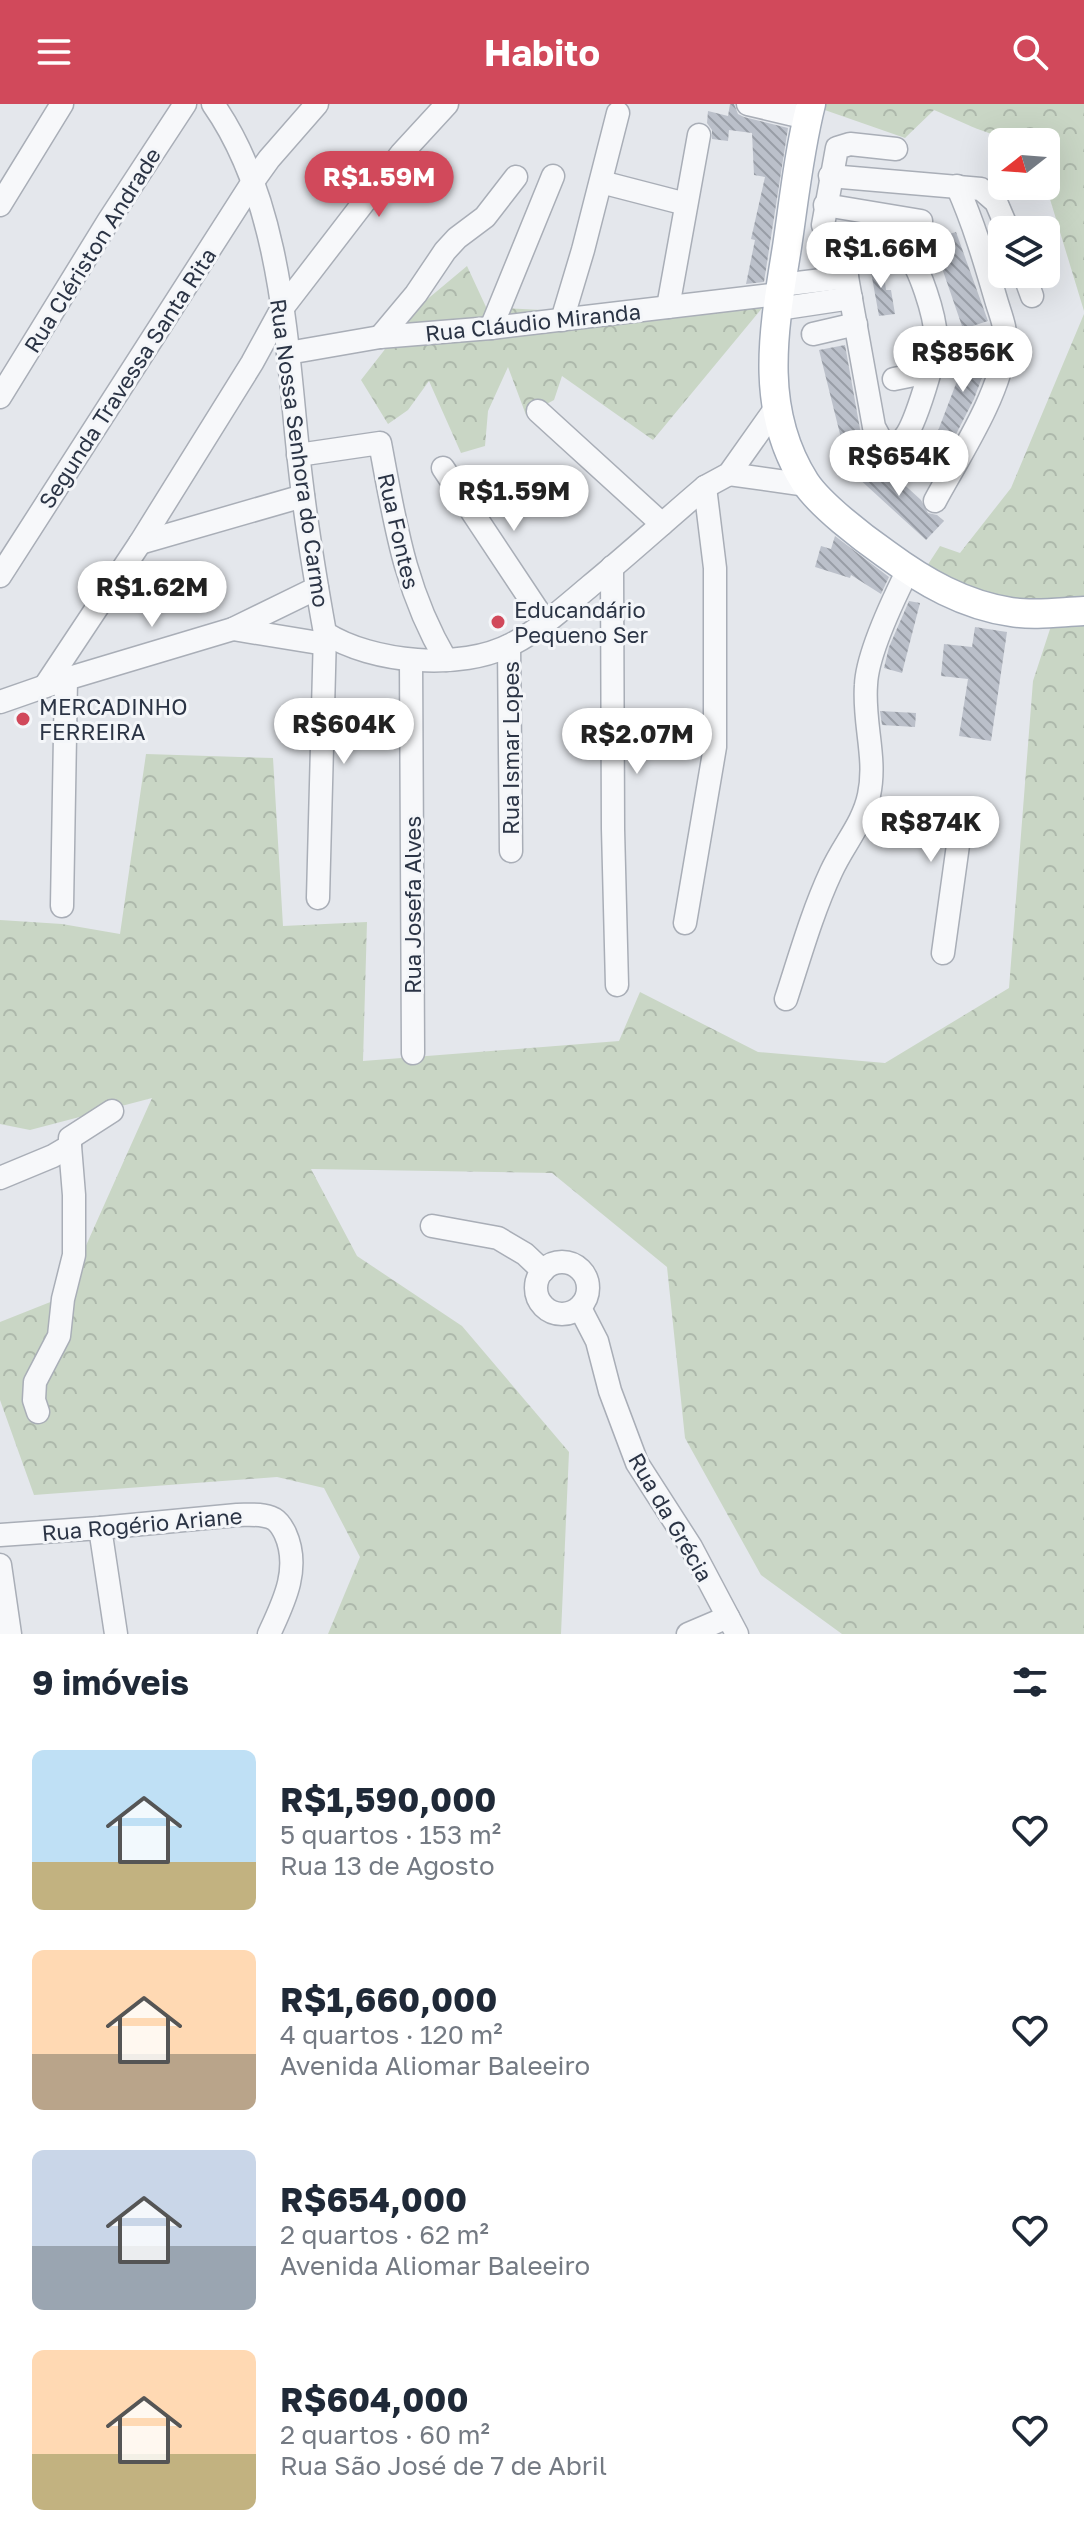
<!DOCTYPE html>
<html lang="pt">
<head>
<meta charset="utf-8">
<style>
  body { margin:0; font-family:"Golos Text",sans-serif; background:#f2f2f3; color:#1f2937; height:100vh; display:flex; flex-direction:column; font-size:30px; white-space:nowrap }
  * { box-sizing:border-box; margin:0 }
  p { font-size:26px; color:#747a83 }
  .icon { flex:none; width:44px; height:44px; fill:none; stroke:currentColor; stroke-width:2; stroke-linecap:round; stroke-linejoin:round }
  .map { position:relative; height:1530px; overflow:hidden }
  .drawer { display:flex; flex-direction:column; background:#fff; flex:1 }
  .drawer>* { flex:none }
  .needle { width:52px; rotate:253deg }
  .fabs { position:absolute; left:988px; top:24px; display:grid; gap:16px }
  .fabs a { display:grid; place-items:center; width:72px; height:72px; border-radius:12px; background:#fff; box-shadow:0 8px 32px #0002; font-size:40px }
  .price { position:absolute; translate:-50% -68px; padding:0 18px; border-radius:28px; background:#fff; color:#222; font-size:26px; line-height:52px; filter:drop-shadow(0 2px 4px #0008) }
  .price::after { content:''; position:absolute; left:50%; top:48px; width:24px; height:18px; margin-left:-12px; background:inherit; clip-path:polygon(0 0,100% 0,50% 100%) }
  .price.current { background:#d1495b; color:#fff }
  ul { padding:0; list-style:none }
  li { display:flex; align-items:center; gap:24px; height:200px; padding:0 32px }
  li span { display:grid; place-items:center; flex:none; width:224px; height:160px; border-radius:12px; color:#555 }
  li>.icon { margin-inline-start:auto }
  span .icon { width:96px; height:96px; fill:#fffc; stroke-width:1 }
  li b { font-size:34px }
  h2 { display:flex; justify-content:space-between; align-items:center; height:96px; padding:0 32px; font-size:34px }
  header { display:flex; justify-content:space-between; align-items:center; height:104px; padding:0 32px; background:#d1495b; color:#fff; font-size:36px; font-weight:700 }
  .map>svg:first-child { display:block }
  .forest { fill:url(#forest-crowns) }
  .building { fill:url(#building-back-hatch) }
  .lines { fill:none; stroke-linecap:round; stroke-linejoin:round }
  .minor-casing { stroke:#a9aeb7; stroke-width:25 }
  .major-casing { stroke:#a3abb8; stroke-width:31 }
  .minor { stroke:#f7f8fa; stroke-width:22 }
  .major { stroke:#fff; stroke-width:28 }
  .poi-dot { fill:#d1495b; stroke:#f4f6f9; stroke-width:3 }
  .labels { text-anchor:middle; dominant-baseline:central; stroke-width:6; stroke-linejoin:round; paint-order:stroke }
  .street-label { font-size:22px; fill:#2b3445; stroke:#f4f6f9 }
  .poi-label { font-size:22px; fill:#2b3445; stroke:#f4f6f9; text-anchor:start }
</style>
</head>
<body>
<header><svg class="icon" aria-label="menu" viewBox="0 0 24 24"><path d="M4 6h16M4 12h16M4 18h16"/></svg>Habito<svg class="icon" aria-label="search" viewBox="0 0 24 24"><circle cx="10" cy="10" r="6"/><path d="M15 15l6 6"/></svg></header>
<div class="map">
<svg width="1084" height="1530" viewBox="0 0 1084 1530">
  <defs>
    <pattern id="forest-crowns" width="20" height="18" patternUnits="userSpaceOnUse" patternTransform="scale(2)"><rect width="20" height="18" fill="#c9d6c5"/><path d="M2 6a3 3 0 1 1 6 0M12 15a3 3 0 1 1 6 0" fill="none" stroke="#adb8ab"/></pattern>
    <pattern id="building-back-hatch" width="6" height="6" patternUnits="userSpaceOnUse" patternTransform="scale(2)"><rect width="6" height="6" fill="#bbc0ca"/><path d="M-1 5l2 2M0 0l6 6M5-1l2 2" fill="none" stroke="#989da6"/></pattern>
  </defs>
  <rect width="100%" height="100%" fill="#e4e7ec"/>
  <!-- forest -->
  <g class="forest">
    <path d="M 822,0 L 1084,0 L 1084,207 L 1046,82 L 1046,38 C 999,38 976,24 934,6 L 905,34 L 819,4 Z"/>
    <polygon points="467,162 486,203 658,212 763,203 653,336 562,272 554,296 526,311 508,263 488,307 485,342 461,349 429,277 408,306 388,320 361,276 418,203"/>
    <polygon points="1084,210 1084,1530 842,1530 761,1471 685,1334 667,1163 552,1069 311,1065 357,1152 462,1222 569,1348 561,1530 328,1530 360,1453 324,1384 277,1373 34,1391 0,1296 0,1218 63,1193 152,994 30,1026 0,1020 0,816 62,820 120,830 146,650 273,654 283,822 367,818 363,957 619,937 640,888 758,948 885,959 1009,884 1033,577 1052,519 925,465 940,442 960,449 1011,384"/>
  </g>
  <!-- building -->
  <g class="building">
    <polygon points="730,0 734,0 738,10 744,13 788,24 764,178 746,180 755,136 751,135 765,73 754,71 752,29 729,26 728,37 712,35 712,26 707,19 708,7 728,12"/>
    <polygon points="956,128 988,217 963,225 932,135"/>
    <polygon points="882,156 886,186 891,186 895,210 879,212 869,157"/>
    <polygon points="845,241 860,325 864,334 842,338 819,246"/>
    <polygon points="970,243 989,251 988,257 974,295 952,338 936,332"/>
    <polygon points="874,353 921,396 928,409 937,411 944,417 926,436 856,372"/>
    <polygon points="835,432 889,473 881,490 851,471 850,474 815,463 821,442 831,445"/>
    <polygon points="909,497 920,499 902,569 884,564 889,543"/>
    <polygon points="975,523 1007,528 991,637 959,632 968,575 941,572 944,540 972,543"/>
    <polygon points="880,607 916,609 915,623 882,621"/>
  </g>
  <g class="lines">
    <defs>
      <g id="minor">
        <path d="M 213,0 C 281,97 286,233 298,347 C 304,408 314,468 325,529 C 372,559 461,567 512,540 C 541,525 565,503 590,482 C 629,450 666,416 705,383 L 729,370 L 775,305"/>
        <polyline points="748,0 807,14"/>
        <polyline points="830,72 981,85 996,98 1008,126"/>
        <polyline points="601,78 686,100"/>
        <polyline points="0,101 62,0"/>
        <polyline points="825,101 921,117"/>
        <path d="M 844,138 L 847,173 L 874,323 L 881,336 C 890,340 897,341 904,334 C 915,322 937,250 936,234 C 935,211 920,163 905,146 C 880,135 850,144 826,129 L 823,121 L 837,44 L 850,40 L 896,45"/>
        <polyline points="1024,170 1032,192"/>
        <polyline points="781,181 847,173"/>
        <polyline points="668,203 699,31"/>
        <polyline points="778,205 851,194"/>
        <polyline points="562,216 583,146 618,9"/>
        <polyline points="491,224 553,72"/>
        <polyline points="813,230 856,220"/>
        <polyline points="380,233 416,190 445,147 457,134 485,113 516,73"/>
        <polyline points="288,249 380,233 491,224 779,190"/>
        <polyline points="894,275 929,268"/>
        <polyline points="0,293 109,116 185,0"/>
        <polyline points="538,307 662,420"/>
        <path d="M 298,351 L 380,339 C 395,418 404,485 446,556"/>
        <polyline points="443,364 546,519"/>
        <polyline points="729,370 807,381"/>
        <path d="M 935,397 C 958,354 1001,290 1005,241 C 1007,226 1001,212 997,199 C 985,158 974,120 957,82"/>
        <polyline points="140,439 303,392"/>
        <polyline points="612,463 613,725 617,881"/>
        <polyline points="0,472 254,76 269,55 317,0"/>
        <polyline points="233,525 325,540"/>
        <polyline points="509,542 511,747"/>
        <polyline points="411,556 413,949"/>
        <polyline points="45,582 140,439 252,259 281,206 401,50 447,0"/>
        <polyline points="0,598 66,575 233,525 317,484"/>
        <polyline points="862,714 948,729 955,733 958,741 943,849"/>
        <polyline points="318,794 325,529"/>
        <polyline points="62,802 66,575"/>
        <polyline points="685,819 715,643 715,464 705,383"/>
        <path d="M 786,895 C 800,852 812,809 831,768 C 843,741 863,720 869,691 C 877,654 863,619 866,581 C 867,550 894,494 908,466"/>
        <polyline points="0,1074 53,1052 70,1042 70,1034 112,1007"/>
        <polyline points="432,1122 498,1134 525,1150 543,1167"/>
        <circle cx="562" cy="1184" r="26"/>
        <polyline points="580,1204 597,1237 610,1287 637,1359 691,1443 737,1530"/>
        <polyline points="38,1308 34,1296 35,1278 59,1232 63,1195 74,1151 74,1091 70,1042"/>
        <polyline points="100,1424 116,1530"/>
        <path d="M 0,1431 L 100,1424 L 237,1411 C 249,1411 262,1409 274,1415 C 279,1418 282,1423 285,1429 C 301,1464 284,1498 269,1530"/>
        <polyline points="0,1461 10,1530"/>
        <polyline points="688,1530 728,1513"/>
      </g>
      <path id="major" d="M 811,0 C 799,47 794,96 787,143 C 774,224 758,304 805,378 C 820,401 863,434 886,450 C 924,478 964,501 1011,508 C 1035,512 1060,508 1084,507"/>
    </defs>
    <!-- minor casing -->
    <use href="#minor" class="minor-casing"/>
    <!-- major casing -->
    <use href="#major" class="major-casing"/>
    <!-- minor -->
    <use href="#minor" class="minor"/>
    <!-- major -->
    <use href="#major" class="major"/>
  </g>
  <!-- markers -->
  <g class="poi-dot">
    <circle cx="498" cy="518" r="8"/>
    <circle cx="23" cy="615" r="8"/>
  </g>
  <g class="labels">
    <!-- street labels -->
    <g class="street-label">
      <text transform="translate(92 146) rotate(-58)">Rua Clériston Andrade</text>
      <text transform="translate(533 218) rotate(-6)">Rua Cláudio Miranda</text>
      <text transform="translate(127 274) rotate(-57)">Segunda Travessa Santa Rita</text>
      <text transform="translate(300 349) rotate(82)">Rua Nossa Senhora do Carmo</text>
      <text transform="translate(399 427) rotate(77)">Rua Fontes</text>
      <text transform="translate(510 644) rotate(-90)">Rua Ismar Lopes</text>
      <text transform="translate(412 801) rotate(-90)">Rua Josefa Alves</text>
      <text transform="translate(671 1413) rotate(60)">Rua da Grécia</text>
      <text transform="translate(142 1420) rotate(-5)">Rua Rogério Ariane</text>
    </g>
    <!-- poi labels -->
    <g class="poi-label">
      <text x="514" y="505">Educandário<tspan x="514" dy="25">Pequeno Ser</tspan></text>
      <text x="39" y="602">MERCADINHO<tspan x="39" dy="25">FERREIRA</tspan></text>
    </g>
  </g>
</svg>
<div class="fabs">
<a><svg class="needle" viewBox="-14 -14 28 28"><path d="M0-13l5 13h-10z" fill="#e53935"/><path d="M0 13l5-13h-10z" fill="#747a83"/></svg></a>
<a><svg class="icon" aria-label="layers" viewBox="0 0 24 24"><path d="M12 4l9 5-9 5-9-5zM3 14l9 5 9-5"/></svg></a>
</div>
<b class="price current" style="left:379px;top:115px">R$1.59M</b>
<b class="price" style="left:881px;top:186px">R$1.66M</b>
<b class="price" style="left:963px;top:290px">R$856K</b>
<b class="price" style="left:899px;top:394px">R$654K</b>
<b class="price" style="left:514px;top:429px">R$1.59M</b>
<b class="price" style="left:152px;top:525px">R$1.62M</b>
<b class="price" style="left:344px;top:662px">R$604K</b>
<b class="price" style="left:637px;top:672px">R$2.07M</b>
<b class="price" style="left:931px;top:760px">R$874K</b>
</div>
<section class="drawer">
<h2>9 imóveis<svg class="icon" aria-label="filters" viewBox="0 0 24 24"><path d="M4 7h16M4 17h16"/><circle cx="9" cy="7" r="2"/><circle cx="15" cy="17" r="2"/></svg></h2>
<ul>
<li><span style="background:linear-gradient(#bfe0f5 70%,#c2b280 0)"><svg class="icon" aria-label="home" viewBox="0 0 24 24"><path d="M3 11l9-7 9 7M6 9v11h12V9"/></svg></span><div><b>R$1,590,000</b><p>5 quartos · 153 m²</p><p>Rua 13 de Agosto</p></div><svg class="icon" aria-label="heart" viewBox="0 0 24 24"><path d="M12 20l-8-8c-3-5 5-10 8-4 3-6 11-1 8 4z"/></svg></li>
<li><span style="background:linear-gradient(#ffd9b3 65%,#b9a48a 0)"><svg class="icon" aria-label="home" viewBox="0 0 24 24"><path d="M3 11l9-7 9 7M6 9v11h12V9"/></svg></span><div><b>R$1,660,000</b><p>4 quartos · 120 m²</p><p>Avenida Aliomar Baleeiro</p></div><svg class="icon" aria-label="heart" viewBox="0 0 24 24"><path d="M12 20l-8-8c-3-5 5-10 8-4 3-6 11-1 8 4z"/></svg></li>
<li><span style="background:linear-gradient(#c9d6e8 60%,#9aa5b1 0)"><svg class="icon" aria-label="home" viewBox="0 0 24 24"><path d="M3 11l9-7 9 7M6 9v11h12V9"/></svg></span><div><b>R$654,000</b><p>2 quartos · 62 m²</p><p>Avenida Aliomar Baleeiro</p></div><svg class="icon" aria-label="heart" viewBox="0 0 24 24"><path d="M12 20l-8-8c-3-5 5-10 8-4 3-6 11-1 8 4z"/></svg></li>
<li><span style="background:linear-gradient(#ffd9b3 65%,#c2b280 0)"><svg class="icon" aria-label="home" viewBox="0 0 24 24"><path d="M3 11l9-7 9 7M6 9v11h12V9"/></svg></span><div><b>R$604,000</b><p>2 quartos · 60 m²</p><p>Rua São José de 7 de Abril</p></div><svg class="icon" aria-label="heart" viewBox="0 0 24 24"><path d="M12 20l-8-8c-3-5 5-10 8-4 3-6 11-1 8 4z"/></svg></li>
</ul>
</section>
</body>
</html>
